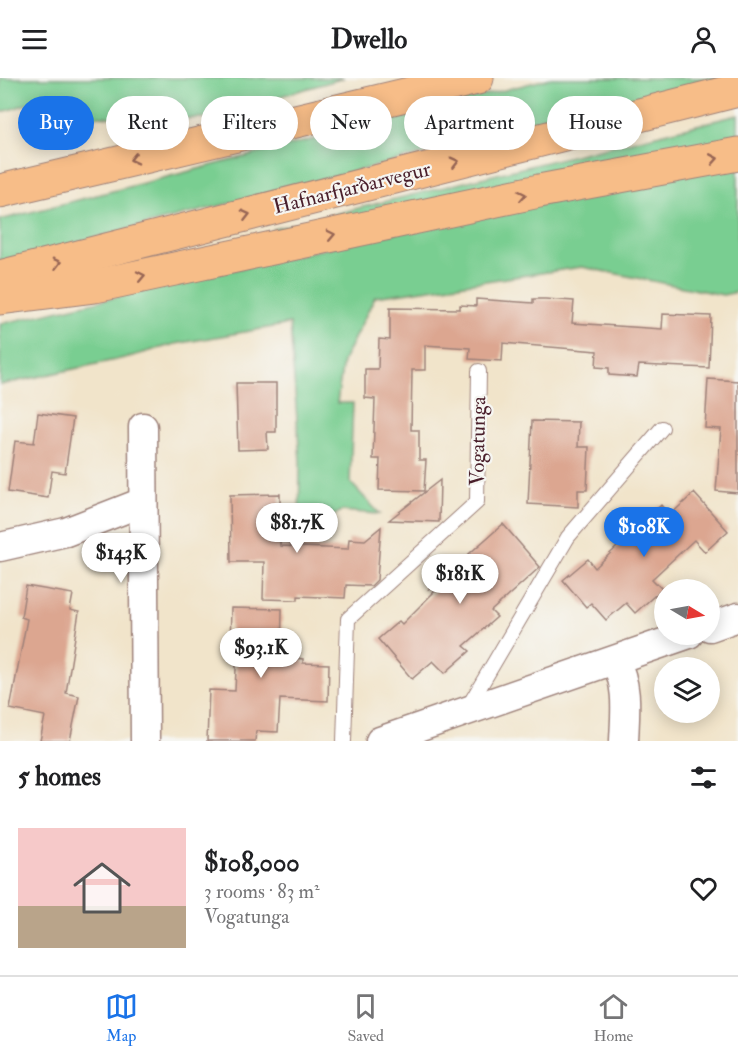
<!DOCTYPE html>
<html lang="en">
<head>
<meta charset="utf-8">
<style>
  body { margin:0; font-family:"IM FELL Double Pica",serif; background:#f2f2f2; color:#202124; height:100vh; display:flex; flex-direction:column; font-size:22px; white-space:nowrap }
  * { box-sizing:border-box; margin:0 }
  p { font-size:20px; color:#757577 }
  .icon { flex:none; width:33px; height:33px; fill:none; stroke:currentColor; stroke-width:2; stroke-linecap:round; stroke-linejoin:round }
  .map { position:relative; height:663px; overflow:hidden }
  .drawer { display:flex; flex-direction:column; background:#fff; flex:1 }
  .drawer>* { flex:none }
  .hud { position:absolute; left:18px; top:18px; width:702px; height:54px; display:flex; gap:12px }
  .needle { width:39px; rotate:100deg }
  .tools { position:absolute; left:654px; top:501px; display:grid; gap:12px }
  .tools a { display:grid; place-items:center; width:66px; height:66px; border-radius:50%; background:#fff; box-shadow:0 3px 15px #0003; font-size:30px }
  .price { position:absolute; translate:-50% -51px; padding:0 14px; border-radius:21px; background:#fff; color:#222; font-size:20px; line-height:39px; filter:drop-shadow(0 2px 3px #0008) }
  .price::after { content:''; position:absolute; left:50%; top:36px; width:18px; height:14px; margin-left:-9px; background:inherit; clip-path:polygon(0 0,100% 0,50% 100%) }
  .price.active { background:#1a73e8; color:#fff }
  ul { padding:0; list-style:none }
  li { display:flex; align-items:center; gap:18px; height:150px; padding:0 18px }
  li+li { border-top:2px solid #e0e0e0 }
  li span { display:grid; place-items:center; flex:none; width:168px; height:120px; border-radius:0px; color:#555 }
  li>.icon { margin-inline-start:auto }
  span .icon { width:72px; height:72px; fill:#fffc; stroke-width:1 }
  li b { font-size:26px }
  h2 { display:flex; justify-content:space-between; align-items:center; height:72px; padding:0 18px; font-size:26px }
  .pill { padding:0 21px; border-radius:27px; background:#fff; box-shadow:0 3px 15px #0003; font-size:21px; line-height:54px }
  .pill.active { background:#1a73e8; color:#fff }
  header { display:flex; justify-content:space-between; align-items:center; height:78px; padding:0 18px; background:#fff; font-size:27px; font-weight:700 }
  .tab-bar { display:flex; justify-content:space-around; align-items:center; height:84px; border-top:2px solid #e0e0e0; background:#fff; font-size:16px; color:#757577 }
  .tab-bar a { display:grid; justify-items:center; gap:3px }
  .tab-bar .active { color:#1a73e8 }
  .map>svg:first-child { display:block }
  .green { fill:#79ce91; stroke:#62765e; stroke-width:1.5 }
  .building { fill:#dca690 }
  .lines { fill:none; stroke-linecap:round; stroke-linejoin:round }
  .lane-casing { stroke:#9e827a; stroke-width:16 }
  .street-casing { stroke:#9e827a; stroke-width:31 }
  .primary-casing { stroke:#9e827a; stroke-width:35 }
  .lane { stroke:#fff; stroke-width:14 }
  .street { stroke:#fff; stroke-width:28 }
  .primary { stroke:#f7bd88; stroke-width:33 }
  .oneway { stroke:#986655 }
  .labels { text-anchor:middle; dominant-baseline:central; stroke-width:4.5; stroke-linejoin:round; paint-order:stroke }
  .street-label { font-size:21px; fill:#4a1f2b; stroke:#f6f6f2 }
</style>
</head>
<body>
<header><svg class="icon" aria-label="menu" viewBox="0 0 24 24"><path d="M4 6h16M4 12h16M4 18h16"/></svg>Dwello<svg class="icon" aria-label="person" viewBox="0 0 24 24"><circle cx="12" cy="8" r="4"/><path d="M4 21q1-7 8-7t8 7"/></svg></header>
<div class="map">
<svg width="738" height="663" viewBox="0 0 738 663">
  <rect width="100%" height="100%" fill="#f6f6f2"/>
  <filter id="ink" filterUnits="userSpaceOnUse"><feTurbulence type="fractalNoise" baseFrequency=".0167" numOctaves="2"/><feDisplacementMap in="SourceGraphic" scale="12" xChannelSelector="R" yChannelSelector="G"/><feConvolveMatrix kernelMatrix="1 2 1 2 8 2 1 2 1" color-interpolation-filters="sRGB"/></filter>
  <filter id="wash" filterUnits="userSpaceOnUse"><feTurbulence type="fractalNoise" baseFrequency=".008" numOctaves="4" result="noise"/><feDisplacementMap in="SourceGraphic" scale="24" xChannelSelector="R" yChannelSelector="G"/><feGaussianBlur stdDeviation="1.35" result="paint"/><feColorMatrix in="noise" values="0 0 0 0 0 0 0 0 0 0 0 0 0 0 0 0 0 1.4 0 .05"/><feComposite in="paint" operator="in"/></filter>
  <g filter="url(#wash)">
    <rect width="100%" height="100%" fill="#f1e4ca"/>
    <!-- green -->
    <g class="green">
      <polygon points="0,0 344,0 204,40 151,42 71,36 30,25 0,35"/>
      <polygon points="551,0 721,0 0,184 0,142"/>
      <polygon points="738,37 738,64 275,156 273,151"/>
      <polygon points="738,85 738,214 723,217 582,189 375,219 343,283 337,325 353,325 350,404 380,436 341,433 323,445 299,452 300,383 290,246 175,266 129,279 0,307 0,246 366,161"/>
    </g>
    <g id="blocks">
      <!-- building -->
      <g class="building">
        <polygon points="476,221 533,225 533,221 545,221 574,223 572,245 662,251 663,236 711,238 709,290 639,287 637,299 609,297 609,290 596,289 597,273 503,265 502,283 469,281 470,270 425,267 425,292 412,292 411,352 419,352 419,382 426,382 424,413 379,412 380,381 373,381 375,321 365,320 365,291 378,291 379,261 390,262 390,230 460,231 460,227 476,228"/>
        <polygon points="708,301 738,303 738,415 716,413 721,351 705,350"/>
        <polygon points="236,305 276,305 276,354 267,354 268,371 238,372"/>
        <polygon points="38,335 73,340 65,395 52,393 48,420 8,414 15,363 34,365"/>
        <polygon points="532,343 579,344 578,369 589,369 587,412 578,412 578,429 528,426"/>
        <polygon points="440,402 439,444 389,442"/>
        <polygon points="694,415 728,453 705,474 694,462 652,501 662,511 635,535 626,525 606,542 591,525 586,529 563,502 588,481 595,490 661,427 670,437"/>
        <polygon points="280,416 280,468 348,471 349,461 365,462 381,449 377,502 371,508 346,507 345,520 298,518 298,522 263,521 264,484 231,484 230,417"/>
        <polygon points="503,446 540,489 491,533 497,539 464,568 470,573 445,595 433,583 412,601 378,561 399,543 402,546 437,511 429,511"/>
        <polygon points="26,508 73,516 70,532 79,534 66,615 79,618 70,663 40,663 45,638 10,631 27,541 21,539"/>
        <polygon points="231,530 282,531 281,578 303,581 303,585 329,586 328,623 280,621 278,654 256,653 255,663 207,663 209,612 235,613 237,569 230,569"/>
      </g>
    </g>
  </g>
  <g filter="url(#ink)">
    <use href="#blocks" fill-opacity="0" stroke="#9e827a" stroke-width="1.5"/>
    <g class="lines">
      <defs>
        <g id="lane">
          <polyline points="468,629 568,459 662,350"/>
          <polyline points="344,663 348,541 477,424 479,293"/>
        </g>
        <g id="street">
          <polyline points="143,349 145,663"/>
          <polyline points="0,469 66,454 143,424"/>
          <polyline points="710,549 738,539"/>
          <path d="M 615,583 C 629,608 625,636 624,663"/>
          <polyline points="380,663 689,556"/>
        </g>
        <g id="primary">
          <polyline points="0,113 477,0"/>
          <polyline points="0,199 738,12"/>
          <polyline points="0,220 95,208 539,113 738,76"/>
        </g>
      </defs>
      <!-- lane casing -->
      <use href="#lane" class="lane-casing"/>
      <!-- street casing -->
      <use href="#street" class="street-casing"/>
      <!-- primary casing -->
      <use href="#primary" class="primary-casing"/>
      <!-- lane -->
      <use href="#lane" class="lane"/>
      <!-- street -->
      <use href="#street" class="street"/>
      <!-- primary -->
      <use href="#primary" class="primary"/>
    </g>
    <!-- one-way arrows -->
    <defs><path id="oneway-chevron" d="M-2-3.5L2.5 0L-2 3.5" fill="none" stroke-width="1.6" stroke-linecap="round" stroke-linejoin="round" transform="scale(1.5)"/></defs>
    <g class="oneway">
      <use href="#oneway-chevron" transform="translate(134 81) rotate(167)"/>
      <use href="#oneway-chevron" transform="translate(714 81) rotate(-10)"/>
      <use href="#oneway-chevron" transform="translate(455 84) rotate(-14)"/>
      <use href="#oneway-chevron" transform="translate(522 117) rotate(-12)"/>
      <use href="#oneway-chevron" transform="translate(246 137) rotate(-14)"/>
      <use href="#oneway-chevron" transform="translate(331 157) rotate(-12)"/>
      <use href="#oneway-chevron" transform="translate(57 185) rotate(-14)"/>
      <use href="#oneway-chevron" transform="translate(141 198) rotate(-12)"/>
    </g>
  </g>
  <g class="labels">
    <!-- street labels -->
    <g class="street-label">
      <text transform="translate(352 110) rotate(-14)">Hafnarfjarðarvegur</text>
      <text transform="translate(478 363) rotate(-89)">Vogatunga</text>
    </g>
  </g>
</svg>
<div class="tools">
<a><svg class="needle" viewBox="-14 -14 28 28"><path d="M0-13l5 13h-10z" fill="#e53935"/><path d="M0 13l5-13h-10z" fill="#757577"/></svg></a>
<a><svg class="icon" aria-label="layers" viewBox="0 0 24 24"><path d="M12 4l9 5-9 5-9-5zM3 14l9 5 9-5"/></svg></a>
</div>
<b class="price" style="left:297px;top:476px">$81.7K</b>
<b class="price active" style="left:644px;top:480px">$108K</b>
<b class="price" style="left:121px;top:506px">$143K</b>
<b class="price" style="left:460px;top:527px">$181K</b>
<b class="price" style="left:261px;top:601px">$93.1K</b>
<div class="hud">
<a class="pill active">Buy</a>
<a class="pill">Rent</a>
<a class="pill">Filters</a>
<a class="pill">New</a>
<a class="pill">Apartment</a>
<a class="pill">House</a>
</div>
</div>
<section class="drawer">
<h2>5 homes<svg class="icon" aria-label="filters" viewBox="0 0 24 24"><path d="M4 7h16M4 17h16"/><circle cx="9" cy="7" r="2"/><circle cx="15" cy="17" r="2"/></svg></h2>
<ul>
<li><span style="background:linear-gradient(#f6c9c9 65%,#b9a48a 0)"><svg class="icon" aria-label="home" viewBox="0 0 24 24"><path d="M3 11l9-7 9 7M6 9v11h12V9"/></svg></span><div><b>$108,000</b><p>3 rooms · 83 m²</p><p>Vogatunga</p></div><svg class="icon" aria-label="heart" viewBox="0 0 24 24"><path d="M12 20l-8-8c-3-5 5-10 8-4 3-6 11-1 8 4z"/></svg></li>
</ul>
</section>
<nav class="tab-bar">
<a class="active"><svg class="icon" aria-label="map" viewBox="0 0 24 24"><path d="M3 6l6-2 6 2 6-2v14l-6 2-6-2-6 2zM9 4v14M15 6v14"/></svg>Map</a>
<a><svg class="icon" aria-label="saved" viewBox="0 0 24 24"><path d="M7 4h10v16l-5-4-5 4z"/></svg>Saved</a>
<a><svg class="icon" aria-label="home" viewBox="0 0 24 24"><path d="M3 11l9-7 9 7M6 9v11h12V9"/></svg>Home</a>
</nav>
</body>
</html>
